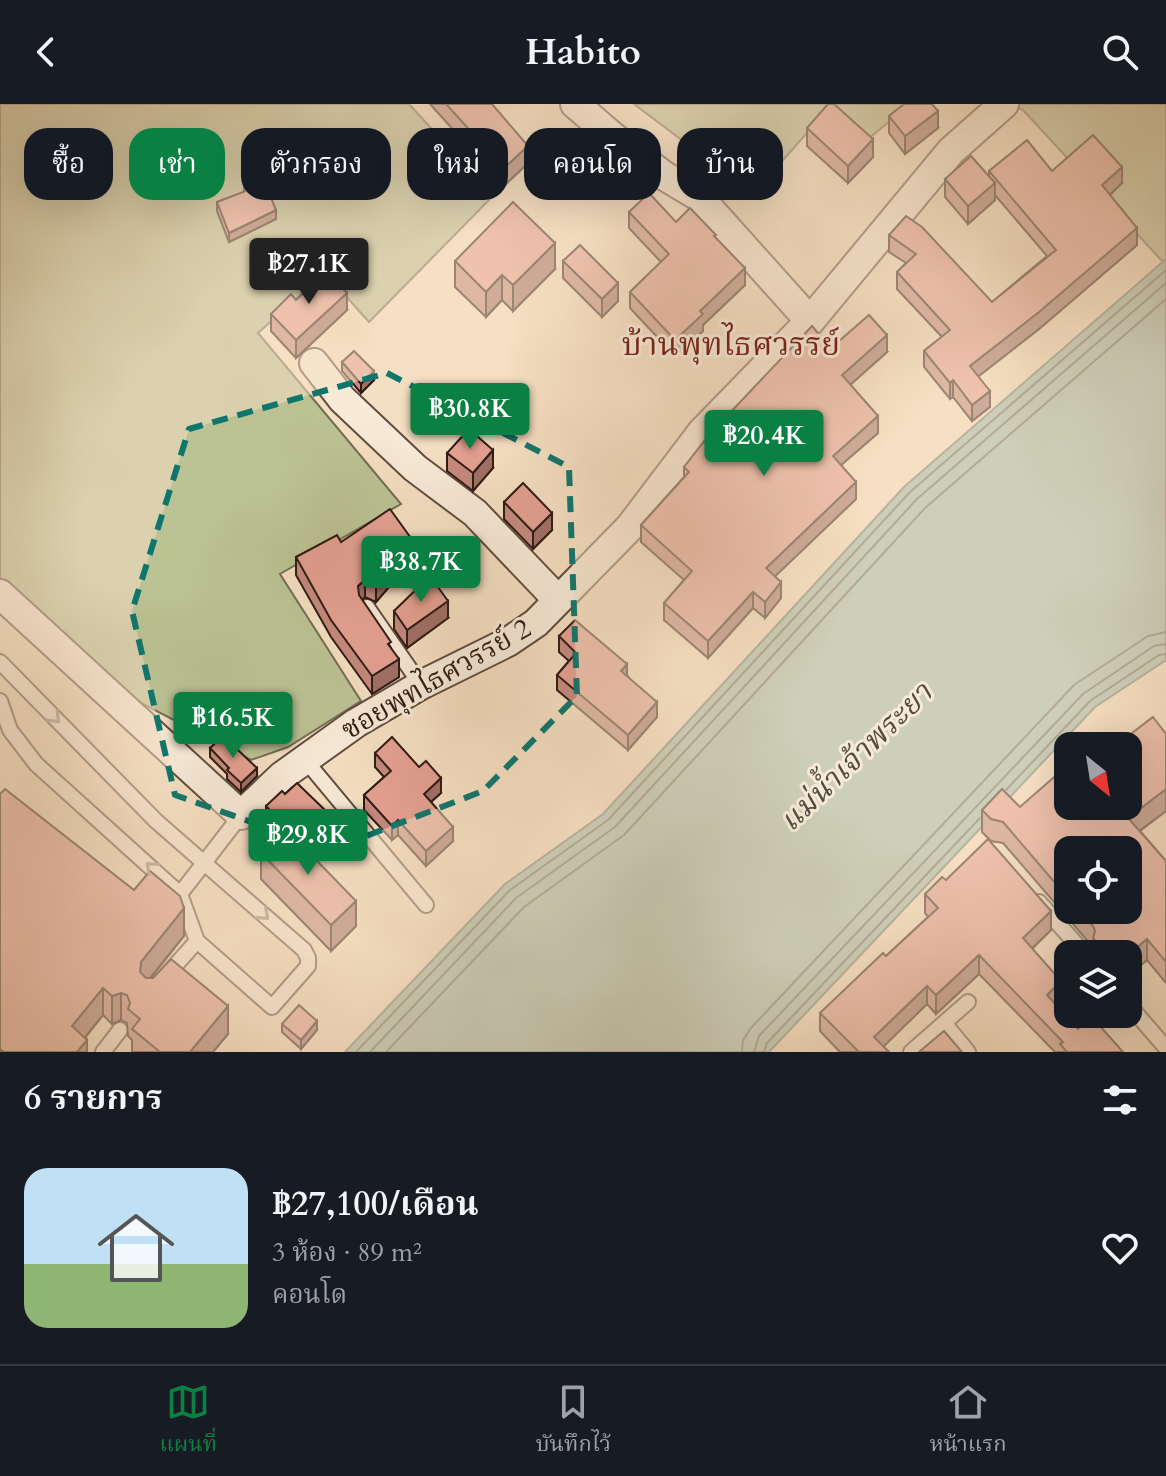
<!DOCTYPE html>
<html lang="th">
<head>
<meta charset="utf-8">
<style>
  body { margin:0; font-family:Cardo,"Noto Serif Thai",serif; background:#242831; color:#f1f3f6; height:100vh; display:flex; flex-direction:column; font-size:30px; white-space:nowrap }
  * { box-sizing:border-box; margin:0 }
  p { font-size:26px; color:#9ea1a6 }
  .icon { flex:none; width:44px; height:44px; fill:none; stroke:currentColor; stroke-width:2; stroke-linecap:round; stroke-linejoin:round }
  .map { position:relative; height:948px; overflow:hidden }
  .drawer { display:flex; flex-direction:column; background:#171b24; flex:1 }
  .drawer>* { flex:none }
  .guide { position:absolute; left:24px; top:24px; width:1118px; height:72px; display:flex; gap:16px }
  .needle { width:52px; rotate:150deg }
  .buttons { position:absolute; left:1054px; top:628px; display:grid; gap:16px }
  .buttons a { display:grid; place-items:center; width:88px; height:88px; border-radius:16px; background:#171b24; box-shadow:0 8px 32px #0002; font-size:40px }
  .price { position:absolute; translate:-50% -68px; padding:0 18px; border-radius:8px; background:#0b8043; color:#fff; font-size:26px; line-height:52px; filter:drop-shadow(0 2px 4px #0008) }
  .price::after { content:''; position:absolute; left:50%; top:48px; width:24px; height:18px; margin-left:-12px; background:inherit; clip-path:polygon(0 0,100% 0,50% 100%) }
  .price.on { background:#222; color:#fff }
  ul { padding:0; list-style:none }
  li { display:flex; align-items:center; gap:24px; height:200px; padding:0 24px }
  li span { display:grid; place-items:center; flex:none; width:224px; height:160px; border-radius:24px; color:#555 }
  li>.icon { margin-inline-start:auto }
  span .icon { width:96px; height:96px; fill:#fffc; stroke-width:1 }
  li b { font-size:34px }
  h2 { display:flex; justify-content:space-between; align-items:center; height:96px; padding:0 24px; font-size:34px }
  .tag { padding:0 28px; border-radius:24px; background:#171b24; box-shadow:0 8px 32px #0002; font-size:28px; line-height:72px }
  .tag.on { background:#0b8043; color:#fff }
  header { display:flex; justify-content:space-between; align-items:center; height:104px; padding:0 24px; background:#171b24; font-size:36px; font-weight:600 }
  .tabs { display:flex; justify-content:space-around; align-items:center; height:112px; border-top:2px solid #363941; background:#171b24; font-size:22px; color:#9ea1a6 }
  .tabs a { display:grid; justify-items:center; gap:4px }
  .tabs .on { color:#0b8043 }
  .map>svg:first-child { display:block }
  .green { fill:#bbc294; stroke:#756e54; stroke-width:2 }
  .water { fill:#9dbdae; stroke:#717c70; stroke-width:2 }
  .lines { fill:none; stroke-linecap:round; stroke-linejoin:round }
  .shore { stroke:#666c60; stroke-width:2 }
  .lane-casing { stroke:#604c3f; stroke-width:18 }
  .street-casing { stroke:#604c3f; stroke-width:32 }
  .lane { stroke:#f8ead7; stroke-width:14 }
  .street { stroke:#f8ead7; stroke-width:28 }
  .wall { fill:#c48a7e; stroke:#2f1b13; stroke-width:2; fill-rule:evenodd }
  .shaded-wall { fill:#a07066; stroke:#2f1b13; stroke-width:2 }
  .building { fill:#e4a092; stroke:#2f1b13; stroke-width:2 }
  .oneway { stroke:#9e8d7f }
  .marked { fill:none; stroke:#0f766e; stroke-width:6; stroke-dasharray:16 10; stroke-linejoin:round }
  .labels { text-anchor:middle; dominant-baseline:central; stroke-width:6; stroke-linejoin:round; paint-order:stroke }
  .street-label { font-size:28px; fill:#2f1b13; stroke:#f8ead7 }
  .water-label { font-size:30px; font-style:italic; fill:#504c42; stroke:#f8ead7 }
  .quarter-label { font-size:32px; fill:#7a1f14; stroke:#f8ead7 }
</style>
</head>
<body>
<header><svg class="icon" aria-label="back" viewBox="0 0 24 24"><path d="M15 5l-7 7 7 7"/></svg>Habito<svg class="icon" aria-label="search" viewBox="0 0 24 24"><circle cx="10" cy="10" r="6"/><path d="M15 15l6 6"/></svg></header>
<div class="map">
<svg width="1166" height="948" viewBox="0 0 1166 948">
  <rect width="100%" height="100%" fill="#f5dfc2"/>
  <filter id="stains"><feTurbulence type="fractalNoise" baseFrequency=".0025" numOctaves="4"/><feColorMatrix values="0 0 0 0 .2 0 0 0 0 .09 0 0 0 0 .02 0 0 0 .5 -.17"/></filter>
  <radialGradient id="worn" r=".72"><stop offset=".6" stop-color="#630" stop-opacity="0"/><stop offset="1" stop-color="#630" stop-opacity=".3"/></radialGradient>
  <!-- green -->
  <g class="green">
    <polygon points="0,0 409,0 493,92 369,218 325,169 258,229 401,400 280,470 361,597 288,643 251,656 139,598 0,476"/>
    <polygon points="634,0 911,0 868,35 829,4 753,90"/>
    <polygon points="1013,0 1166,0 1166,155 1163,158 1024,7"/>
  </g>
  <!-- water -->
  <polygon class="water" points="1166,155 1166,556 1095,603 769,948 345,948 505,780 603,710 904,383"/>
  <g class="lines">
    <!-- shore -->
    <g class="shore">
      <polyline points="1006,686 1090,597 1159,551 1166,550"/>
      <polyline points="356,948 510,786 608,716 910,388 1166,166"/>
      <polyline points="370,948 516,794 615,723 917,395 1166,179"/>
      <polyline points="386,948 524,803 624,731 925,404 1166,195"/>
      <polyline points="742,948 743,936 751,924 1074,581 1148,532 1166,528"/>
      <polyline points="754,948 759,932 1083,590 1154,542 1166,540"/>
      <polyline points="764,948 767,939 980,714"/>
    </g>
    <defs>
      <g id="lane">
        <polyline points="367,503 421,581"/>
        <polyline points="0,558 156,717 304,846 308,854 308,862 272,903 197,837 180,790 36,660 10,626 0,597"/>
        <polyline points="306,657 426,801"/>
        <polyline points="180,790 241,711"/>
        <polyline points="1039,798 1085,850"/>
        <polyline points="165,873 197,837"/>
        <polyline points="1128,900 1166,944"/>
        <polyline points="945,920 968,948"/>
        <polyline points="103,948 120,926"/>
        <polyline points="911,948 968,898"/>
      </g>
      <g id="street">
        <polyline points="575,0 612,32 663,71 698,92 810,217"/>
        <polyline points="314,259 342,295 415,364 475,409 557,495"/>
        <polyline points="0,490 241,711 282,672 356,619 421,581 508,538 536,519 630,423 702,328 810,217 951,47 1004,0"/>
      </g>
    </defs>
    <!-- lane casing -->
    <use href="#lane" class="lane-casing"/>
    <!-- street casing -->
    <use href="#street" class="street-casing"/>
    <!-- lane -->
    <use href="#lane" class="lane"/>
    <!-- street -->
    <use href="#street" class="street"/>
  </g>
  <!-- wall -->
  <g class="wall">
    <polygon points="430,0 492,0 528,59 504,82"/>
    <polygon points="889,12 938,24 905,50 889,29"/>
    <polygon points="807,24 873,53 848,79 807,42"/>
    <polygon points="989,67 1052,67 1122,79 1110,91 1137,141 1039,225 978,272 990,303 972,317 953,293 950,295 924,263 924,247 942,233 897,185 897,168 906,159 889,148 889,131 992,198 1047,152 995,91 995,96 968,120 945,93 945,75 989,72"/>
    <polygon points="244,81 276,115 229,138 217,107 217,98 244,88"/>
    <polygon points="629,108 676,118 716,134 745,181 703,221 703,227 675,252 630,204 630,188 661,158 629,124"/>
    <polygon points="455,157 555,165 513,207 502,196 486,213 455,183"/>
    <polygon points="563,157 618,197 602,213 563,174"/>
    <polygon points="296,196 347,206 296,254 271,227 271,210"/>
    <polygon points="831,244 887,248 850,281 878,329 841,361 856,395 775,472 781,494 765,514 753,504 708,554 664,516 664,499 684,476 641,438 641,421 684,373 684,363"/>
    <polygon points="342,258 374,276 361,289 342,267"/>
    <polygon points="447,349 493,364 473,387 447,367"/>
    <polygon points="504,398 552,426 533,445 504,415"/>
    <polygon points="341,438 413,455 409,457 409,460 376,498 365,493 362,496 391,544 399,573 372,590 331,533 296,471 296,453"/>
    <polygon points="394,507 448,514 407,544 394,525"/>
    <polygon points="559,532 627,571 657,613 628,646 557,586 557,571 569,557 559,548"/>
    <path d="M 1166,630 L 1166,707 L 1140,727 L 1166,757 L 1166,879 L 1147,856 L 1128,872 L 1128,850 L 1093,850 L 1093,843 L 1003,739 L 991,737 L 982,728 L 982,706 L 1020,703 ZM 1068,746 L 1128,806 L 1068,806 Z"/>
    <polygon points="210,644 257,672 241,688 227,675 227,670 210,653"/>
    <polygon points="375,649 441,689 431,698 453,737 426,762 398,731 392,736 364,706 364,691 384,673 375,663"/>
    <polygon points="0,690 184,832 151,874 228,930 213,948 132,948 132,936 128,932 127,919 121,916 112,920 103,911 85,934 87,948 0,948"/>
    <polygon points="266,702 328,728 323,733 303,742 356,822 331,847 261,775 261,749 282,729 266,711"/>
    <polygon points="946,776 1051,826 1032,845 1061,896 1056,901 1078,925 1123,948 1055,948 979,870 936,910 927,900 883,942 889,948 840,948 820,927 820,909 886,852 928,813 925,809 925,790"/>
    <polygon points="282,920 317,926 301,945 282,928"/>
  </g>
  <!-- shaded-wall -->
  <g class="shaded-wall">
    <polygon points="938,7 938,24 905,50 905,32"/>
    <polygon points="873,35 873,53 848,79 848,62"/>
    <polygon points="528,42 528,59 504,82 504,64"/>
    <polygon points="1122,63 1122,79 1102,98 1102,81"/>
    <polygon points="995,79 995,96 968,120 968,102"/>
    <polygon points="276,106 276,115 229,138 229,129"/>
    <polygon points="1137,124 1137,141 1039,225 970,279 970,262"/>
    <polygon points="555,139 555,165 513,207 513,181"/>
    <polygon points="745,164 745,181 703,221 703,227 675,252 675,236 700,207"/>
    <polygon points="502,171 502,196 486,213 486,188"/>
    <polygon points="618,179 618,197 602,213 602,195"/>
    <polygon points="347,189 347,206 296,254 296,236"/>
    <polygon points="887,231 887,248 842,288 842,271"/>
    <polygon points="374,267 374,276 361,289 361,280"/>
    <polygon points="953,276 953,293 950,295 950,279"/>
    <polygon points="990,287 990,303 972,317 972,301"/>
    <polygon points="878,312 878,329 833,368 833,352"/>
    <polygon points="493,346 493,364 473,387 473,369"/>
    <polygon points="856,378 856,395 766,481 766,464"/>
    <polygon points="552,409 552,426 533,445 533,428"/>
    <polygon points="413,437 413,455 409,457 409,460 376,498 376,480 408,440"/>
    <polygon points="365,476 365,493 358,499 358,482"/>
    <polygon points="781,478 781,494 765,514 765,498"/>
    <polygon points="753,488 753,504 708,554 708,537"/>
    <polygon points="448,497 448,514 407,544 407,526"/>
    <polygon points="399,555 399,573 372,590 372,572"/>
    <polygon points="627,560 627,576 621,567"/>
    <polygon points="657,598 657,613 628,646 628,631"/>
    <polygon points="257,664 257,672 241,688 241,679"/>
    <polygon points="441,674 441,689 424,704 424,690"/>
    <polygon points="1166,685 1166,707 1128,735 1128,714"/>
    <polygon points="328,709 328,728 323,733 297,744 297,735"/>
    <polygon points="398,716 398,731 392,736 392,722"/>
    <polygon points="453,723 453,737 426,762 426,747"/>
    <polygon points="356,797 356,822 331,847 331,821"/>
    <polygon points="184,804 184,832 141,885 140,868 141,858"/>
    <polygon points="1051,807 1051,826 1023,853 1023,834"/>
    <polygon points="1147,835 1147,856 1128,872 1128,851"/>
    <polygon points="979,851 979,870 936,910 936,891"/>
    <polygon points="1061,877 1061,896 1047,910 1047,891"/>
    <polygon points="927,882 927,900 878,948 874,933"/>
    <polygon points="103,884 103,911 73,948 72,922"/>
    <polygon points="121,889 121,916 112,920 112,892"/>
    <polygon points="228,902 228,930 213,948 190,948"/>
    <polygon points="317,917 317,926 301,945 301,936"/>
    <polygon points="87,936 87,948 77,948"/>
  </g>
  <!-- building -->
  <g class="building">
    <polygon points="446,0 492,0 528,42 504,64"/>
    <polygon points="828,0 834,0 873,35 848,62 807,24"/>
    <polygon points="904,0 932,0 938,7 905,32 889,12"/>
    <polygon points="1093,31 1122,63 1102,81 1137,124 1039,208 970,262 990,287 972,301 953,276 950,279 924,247 950,226 897,168 916,150 889,131 906,112 922,123 992,198 1056,146 989,67 1027,36 1052,67"/>
    <polygon points="971,52 995,79 968,102 945,75"/>
    <polygon points="263,74 276,106 229,129 217,98 246,87 244,81"/>
    <polygon points="649,89 676,118 690,104 716,131 714,132 745,164 700,207 703,210 675,236 630,188 669,150 629,108"/>
    <polygon points="513,98 555,139 513,181 502,171 486,188 455,157"/>
    <polygon points="580,141 618,179 602,195 563,157"/>
    <polygon points="327,167 347,189 296,236 271,210 291,190 296,196"/>
    <polygon points="869,211 887,231 842,271 878,312 833,352 856,378 766,464 781,478 765,498 753,488 708,537 664,499 692,467 641,421 689,368 684,363 709,331 812,222 831,244"/>
    <polygon points="354,247 374,267 361,280 342,258"/>
    <polygon points="469,325 493,346 473,369 447,349"/>
    <polygon points="523,379 552,409 533,428 504,398"/>
    <polygon points="390,405 413,437 408,440 409,442 376,480 365,476 358,482 359,491 391,538 388,540 399,555 372,572 331,516 296,453 337,431 341,438"/>
    <polygon points="430,472 448,497 407,526 394,507"/>
    <polygon points="575,516 627,560 621,567 657,598 628,631 557,571 576,549 559,532"/>
    <polygon points="1153,613 1166,630 1166,685 1128,714 1166,757 1166,858 1147,835 1128,851 1106,850 1093,834 1095,827 1093,822 1079,806 1128,806 1128,746 1068,746 1068,794 1003,718 991,715 982,706 1002,685 1020,703 1060,668 1068,677 1068,702 1128,702 1128,642 1115,642"/>
    <polygon points="223,632 257,664 241,679 227,666 229,664 210,644"/>
    <polygon points="392,633 419,663 426,657 441,674 424,690 453,723 426,747 398,716 392,722 364,691 391,667 375,649"/>
    <polygon points="297,679 328,709 328,719 323,724 297,735 266,702 282,687 285,690"/>
    <polygon points="5,685 134,786 150,767 180,792 184,804 141,858 140,868 146,874 153,874 171,855 228,902 190,948 160,948 132,925 140,915 128,905 130,899 127,891 121,889 112,892 103,884 72,922 87,936 77,948 4,948 0,945 0,690"/>
    <polygon points="286,725 356,797 331,821 261,749"/>
    <polygon points="988,735 1051,807 1023,834 1061,877 1047,891 1078,925 1092,913 1123,948 1067,948 1060,940 1063,938 979,851 936,891 927,882 874,933 889,948 859,948 820,909 883,849 886,852 938,804 925,790 942,773 946,776"/>
    <polygon points="299,901 317,917 301,936 282,920"/>
    <polygon points="944,927 962,948 919,948"/>
  </g>
  <!-- one-way arrows -->
  <defs><path id="oneway-chevron" d="M-2-3.5L2.5 0L-2 3.5" fill="none" stroke-width="1.6" stroke-linecap="round" stroke-linejoin="round" transform="scale(2)"/></defs>
  <g class="oneway">
    <use href="#oneway-chevron" transform="translate(55 614) rotate(46)"/>
    <use href="#oneway-chevron" transform="translate(151 763) rotate(-138)"/>
    <use href="#oneway-chevron" transform="translate(264 811) rotate(41)"/>
  </g>
  <!-- marked area -->
  <path d="M0 0H1166V948H0ZM 387,269 L 569,363 L 577,592 L 483,687 L 330,746 L 175,691 L 132,507 L 189,325 Z" fill="#f5dfc2" fill-opacity=".55" fill-rule="evenodd"/>
  <path class="marked" d="M 387,269 L 569,363 L 577,592 L 483,687 L 330,746 L 175,691 L 132,507 L 189,325 Z"/>
  <g class="labels">
    <!-- street labels -->
    <g class="street-label">
      <text transform="translate(436 575) rotate(-30)">ซอยพุทไธศวรรย์ 2</text>
    </g>
    <!-- water labels -->
    <g class="water-label">
      <text transform="translate(856 653) rotate(-44)">แม่น้ำเจ้าพระยา</text>
    </g>
    <!-- quarter labels -->
    <g class="quarter-label">
      <text x="731" y="241">บ้านพุทไธศวรรย์</text>
    </g>
  </g>
  <rect width="100%" height="100%" filter="url(#stains)"/>
  <rect width="100%" height="100%" fill="url(#worn)"/>
</svg>
<div class="buttons">
<a><svg class="needle" viewBox="-14 -14 28 28"><path d="M0-13l5 13h-10z" fill="#e53935"/><path d="M0 13l5-13h-10z" fill="#9ea1a6"/></svg></a>
<a><svg class="icon" aria-label="locate" viewBox="0 0 24 24"><circle cx="12" cy="12" r="6"/><path d="M12 2v4M12 18v4M2 12h4M18 12h4"/></svg></a>
<a><svg class="icon" aria-label="layers" viewBox="0 0 24 24"><path d="M12 4l9 5-9 5-9-5zM3 14l9 5 9-5"/></svg></a>
</div>
<b class="price on" style="left:309px;top:202px">฿27.1K</b>
<b class="price" style="left:470px;top:347px">฿30.8K</b>
<b class="price" style="left:764px;top:374px">฿20.4K</b>
<b class="price" style="left:421px;top:500px">฿38.7K</b>
<b class="price" style="left:233px;top:656px">฿16.5K</b>
<b class="price" style="left:308px;top:773px">฿29.8K</b>
<div class="guide">
<a class="tag">ซื้อ</a>
<a class="tag on">เช่า</a>
<a class="tag">ตัวกรอง</a>
<a class="tag">ใหม่</a>
<a class="tag">คอนโด</a>
<a class="tag">บ้าน</a>
</div>
</div>
<section class="drawer">
<h2>6 รายการ<svg class="icon" aria-label="filters" viewBox="0 0 24 24"><path d="M4 7h16M4 17h16"/><circle cx="9" cy="7" r="2"/><circle cx="15" cy="17" r="2"/></svg></h2>
<ul>
<li><span style="background:linear-gradient(#bfe0f5 60%,#8fb573 0)"><svg class="icon" aria-label="home" viewBox="0 0 24 24"><path d="M3 11l9-7 9 7M6 9v11h12V9"/></svg></span><div><b>฿27,100/เดือน</b><p>3 ห้อง · 89 m²</p><p>คอนโด</p></div><svg class="icon" aria-label="heart" viewBox="0 0 24 24"><path d="M12 20l-8-8c-3-5 5-10 8-4 3-6 11-1 8 4z"/></svg></li>
</ul>
</section>
<nav class="tabs">
<a class="on"><svg class="icon" aria-label="map" viewBox="0 0 24 24"><path d="M3 6l6-2 6 2 6-2v14l-6 2-6-2-6 2zM9 4v14M15 6v14"/></svg>แผนที่</a>
<a><svg class="icon" aria-label="saved" viewBox="0 0 24 24"><path d="M7 4h10v16l-5-4-5 4z"/></svg>บันทึกไว้</a>
<a><svg class="icon" aria-label="home" viewBox="0 0 24 24"><path d="M3 11l9-7 9 7M6 9v11h12V9"/></svg>หน้าแรก</a>
</nav>
</body>
</html>
